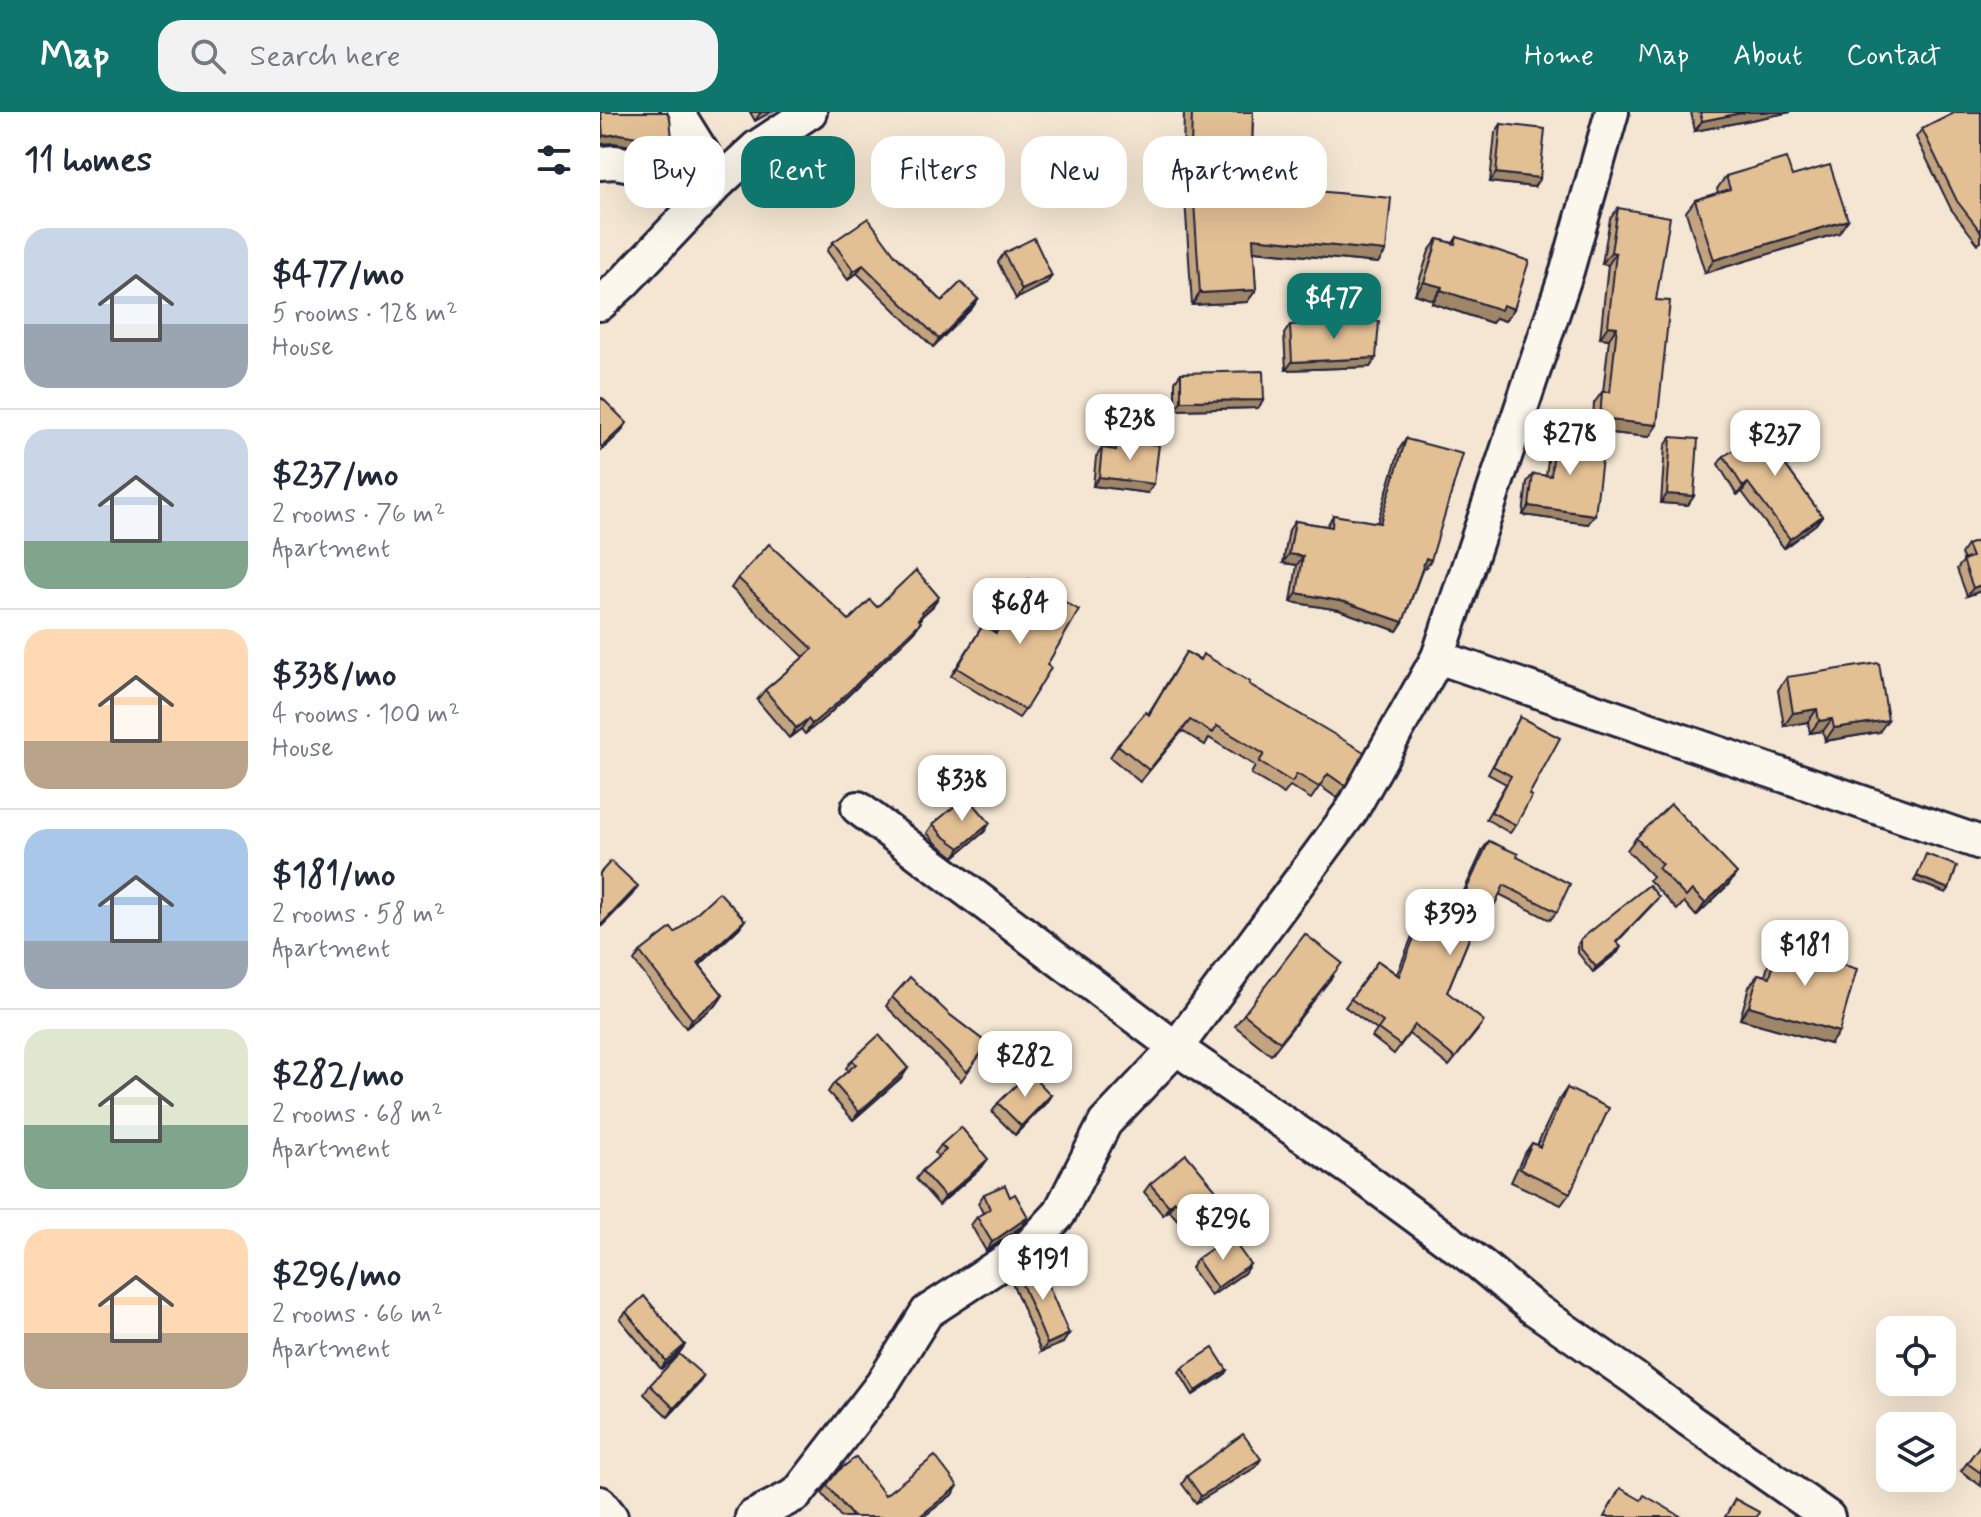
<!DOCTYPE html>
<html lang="en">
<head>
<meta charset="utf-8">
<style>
  body { margin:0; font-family:Mynerve,sans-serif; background:#f2f2f3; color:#1f2937; height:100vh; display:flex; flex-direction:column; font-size:30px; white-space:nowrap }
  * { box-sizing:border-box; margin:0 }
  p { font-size:26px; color:#747a83 }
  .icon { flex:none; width:44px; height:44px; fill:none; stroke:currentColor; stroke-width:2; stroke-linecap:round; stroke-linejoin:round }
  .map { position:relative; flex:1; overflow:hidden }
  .side { display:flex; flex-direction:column; background:#fff; width:600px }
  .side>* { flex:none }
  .banner { position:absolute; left:24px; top:24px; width:760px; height:72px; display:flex; gap:16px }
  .buttons { position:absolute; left:1276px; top:1204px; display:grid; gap:16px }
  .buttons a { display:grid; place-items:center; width:80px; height:80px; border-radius:16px; background:#fff; box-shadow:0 8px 32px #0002; font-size:40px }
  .price { position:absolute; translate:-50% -68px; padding:0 18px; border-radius:16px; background:#fff; color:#222; font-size:26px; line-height:52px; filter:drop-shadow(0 2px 4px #0008) }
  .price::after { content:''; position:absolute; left:50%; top:48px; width:24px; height:18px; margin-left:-12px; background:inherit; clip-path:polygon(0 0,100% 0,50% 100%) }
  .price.on { background:#0f766e; color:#fff }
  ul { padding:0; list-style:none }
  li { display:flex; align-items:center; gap:24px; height:200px; padding:0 24px }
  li+li { border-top:2px solid #e0e1e3 }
  li span { display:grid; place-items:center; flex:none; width:224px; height:160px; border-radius:24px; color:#555 }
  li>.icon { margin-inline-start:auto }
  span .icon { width:96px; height:96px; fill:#fffc; stroke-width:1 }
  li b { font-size:34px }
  h2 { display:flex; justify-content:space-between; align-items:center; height:96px; padding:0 24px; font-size:34px }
  .chip { padding:0 28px; border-radius:24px; background:#fff; box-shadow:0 8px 32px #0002; font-size:28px; line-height:72px }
  .chip.on { background:#0f766e; color:#fff }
  header { display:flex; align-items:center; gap:48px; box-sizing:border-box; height:112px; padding:0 40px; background:#0f766e; color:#fff }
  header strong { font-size:38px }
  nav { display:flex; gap:44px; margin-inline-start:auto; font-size:28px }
  .search { width:560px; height:72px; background:#f2f2f3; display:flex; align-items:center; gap:20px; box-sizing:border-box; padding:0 28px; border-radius:24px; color:#747a83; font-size:30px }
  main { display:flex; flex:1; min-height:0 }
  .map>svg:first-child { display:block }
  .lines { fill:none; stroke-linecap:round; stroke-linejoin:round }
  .street-casing { stroke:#22223b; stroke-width:38 }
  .street { stroke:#fbf7ec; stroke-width:32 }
  .wall { fill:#c3a47f; stroke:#22223b; stroke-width:2 }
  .shaded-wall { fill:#9f8668; stroke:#22223b; stroke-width:2 }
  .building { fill:#e3bf94; stroke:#22223b; stroke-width:2 }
</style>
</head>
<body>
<header>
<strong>Map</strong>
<div class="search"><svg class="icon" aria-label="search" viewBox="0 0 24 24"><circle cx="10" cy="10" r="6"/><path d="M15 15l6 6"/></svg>Search here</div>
<nav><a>Home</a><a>Map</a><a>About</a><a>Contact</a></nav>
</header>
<main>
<section class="side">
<h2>11 homes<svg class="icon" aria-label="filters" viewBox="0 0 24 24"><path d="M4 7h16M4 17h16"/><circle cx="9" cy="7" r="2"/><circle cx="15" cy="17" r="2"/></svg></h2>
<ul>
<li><span style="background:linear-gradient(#c9d6e8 60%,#9aa5b1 0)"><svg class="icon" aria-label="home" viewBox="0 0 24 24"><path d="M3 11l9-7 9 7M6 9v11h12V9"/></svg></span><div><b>$477/mo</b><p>5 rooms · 128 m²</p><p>House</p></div></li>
<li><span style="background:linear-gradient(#c9d6e8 70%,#7fa58c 0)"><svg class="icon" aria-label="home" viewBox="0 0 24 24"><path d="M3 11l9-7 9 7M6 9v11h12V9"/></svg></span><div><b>$237/mo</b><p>2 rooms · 76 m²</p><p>Apartment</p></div></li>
<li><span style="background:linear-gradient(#ffd9b3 70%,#b9a48a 0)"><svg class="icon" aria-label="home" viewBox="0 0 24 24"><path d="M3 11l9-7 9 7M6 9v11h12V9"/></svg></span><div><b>$338/mo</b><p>4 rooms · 100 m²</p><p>House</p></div></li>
<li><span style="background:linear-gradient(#a9c7e8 70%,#9aa5b1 0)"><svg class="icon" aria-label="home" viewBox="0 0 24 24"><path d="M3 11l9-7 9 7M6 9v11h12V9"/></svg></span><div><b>$181/mo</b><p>2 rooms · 58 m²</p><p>Apartment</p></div></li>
<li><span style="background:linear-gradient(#dfe7d0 60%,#7fa58c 0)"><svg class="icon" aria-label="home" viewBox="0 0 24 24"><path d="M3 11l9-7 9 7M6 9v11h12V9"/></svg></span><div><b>$282/mo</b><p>2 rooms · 68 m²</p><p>Apartment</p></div></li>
<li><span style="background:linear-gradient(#ffd9b3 65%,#b9a48a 0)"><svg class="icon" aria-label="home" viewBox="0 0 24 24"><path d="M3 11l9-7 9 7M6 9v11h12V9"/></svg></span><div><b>$296/mo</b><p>2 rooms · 66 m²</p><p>Apartment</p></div></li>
</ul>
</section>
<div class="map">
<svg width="1381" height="1405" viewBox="0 0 1381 1405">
  <rect width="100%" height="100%" fill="#f4e6d2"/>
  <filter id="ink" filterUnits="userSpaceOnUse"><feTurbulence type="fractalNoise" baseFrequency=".0125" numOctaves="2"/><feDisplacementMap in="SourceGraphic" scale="16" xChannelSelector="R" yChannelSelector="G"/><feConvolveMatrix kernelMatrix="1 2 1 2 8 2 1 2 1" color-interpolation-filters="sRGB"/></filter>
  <g filter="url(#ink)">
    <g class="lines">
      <defs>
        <g id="street">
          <polyline points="77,0 120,69"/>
          <polyline points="1012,0 967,159 838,545 1381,731"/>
          <polyline points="0,51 15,50 120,69"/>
          <polyline points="0,192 24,170 120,69 157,35 210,0"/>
          <polyline points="258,696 576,936 754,1059 880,1152 932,1195 1034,1266 1089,1308 1228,1405"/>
          <polyline points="0,1391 11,1405"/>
          <polyline points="152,1405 197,1382 282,1272 327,1200 430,1133 459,1102 505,1011 576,936 752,698 838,545"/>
        </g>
      </defs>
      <!-- street casing -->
      <use href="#street" class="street-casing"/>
      <!-- street -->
      <use href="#street" class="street"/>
    </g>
    <!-- wall -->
    <g class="wall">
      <polygon points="0,0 67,0 72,27 66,35 48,37 14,31 0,32"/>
      <polygon points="150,0 171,0 155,9"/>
      <polygon points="584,0 653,0 651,73 778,151 653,139 656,178 647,190 592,193 585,87 582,87"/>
      <polygon points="1091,0 1191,0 1095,19"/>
      <polygon points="1381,0 1381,130 1378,132 1351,97 1316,25 1322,17"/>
      <polygon points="901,12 934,75 890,70 895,21"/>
      <polygon points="1126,64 1192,64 1239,121 1105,161 1086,100 1095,88 1118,81 1117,77"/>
      <polygon points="1018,96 1056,188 1049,325 992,319 994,291 1002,280 1003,280 1009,227 1000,226 1008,153 1002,152 1010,107"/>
      <polygon points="857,125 914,197 905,209 896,206 892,211 832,191 833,188 815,182 829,139 838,127 853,131"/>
      <polygon points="233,130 295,143 342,189 378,187 372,196 333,235 257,161 248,168 227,139"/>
      <polygon points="404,141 446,172 416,187 398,150"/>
      <polygon points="690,213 776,246 770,255 686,258 684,222"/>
      <polygon points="581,261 658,296 575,298 575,269"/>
      <polygon points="956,323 988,412 923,403 927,370 933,362 946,364 950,332"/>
      <polygon points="1071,325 1094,384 1088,393 1061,391 1065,334"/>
      <polygon points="806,327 831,448 825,456 823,456 803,510 797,519 739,498 691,490 697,453 683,451 689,418 695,409 727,414 733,403 777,411 800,336"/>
      <polygon points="517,328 548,381 493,374 496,345 502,336 511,337"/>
      <polygon points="1124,344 1195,348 1186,354 1222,404 1216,412 1184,436 1142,380 1137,383 1118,352"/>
      <polygon points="1381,428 1381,479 1367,484 1357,457 1364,448 1361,442 1367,433"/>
      <polygon points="138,466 249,508 277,495 332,495 322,504 314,520 228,603 205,622 201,617 189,626 157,588 165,578 204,545 131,476"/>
      <polygon points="428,468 447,553 425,598 419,606 351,564 383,513 396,521"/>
      <polygon points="586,540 649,572 745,674 737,686 720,674 711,687 690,674 684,682 651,662 655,654 609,626 605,633 582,619 540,670 510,645 518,633 548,602"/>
      <polygon points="1187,565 1279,620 1225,629 1223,619 1210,621 1208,610 1184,614 1178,578"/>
      <polygon points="920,605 929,683 916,713 910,721 886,707 906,672 888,662"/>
      <polygon points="333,712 384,720 354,745 336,731 327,721"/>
      <polygon points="1036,726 1128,773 1096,804 1084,790 1077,798 1049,768 1052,764 1027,738"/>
      <polygon points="889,729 917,745 957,800 950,808 899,782 894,794 888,803 880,800 847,880 878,918 849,954 809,922 794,942 772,925 777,918 745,895 778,849 797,862 815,817 821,808 846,818 883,737"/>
      <polygon points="1056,789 1017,830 1018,840 993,860 978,841 978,832 981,827"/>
      <polygon points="145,808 139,816 100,853 123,883 117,892 86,916 34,849 40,840 75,821"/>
      <polygon points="1180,831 1208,842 1230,932 1140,907 1149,875 1158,862 1165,864 1171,843"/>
      <polygon points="733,864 671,943 635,914 644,902"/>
      <polygon points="292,885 350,903 388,932 361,969 286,894"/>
      <polygon points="252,948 308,956 302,965 253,1008 228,980 234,971 248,959 246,956"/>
      <polygon points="967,976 970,1081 961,1093 911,1070 923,1044 932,1031 937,1033 958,989"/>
      <polygon points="451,983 445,992 415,1023 392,1000 398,991"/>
      <polygon points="341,1033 382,1055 339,1093 316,1067 322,1059 338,1045 335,1041"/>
      <polygon points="550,1072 622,1100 592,1125 569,1098 563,1103 544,1080"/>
      <polygon points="384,1082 410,1085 428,1105 422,1114 386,1139 371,1113 377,1105 383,1101 378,1091"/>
      <polygon points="597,1147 650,1152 644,1161 611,1184 591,1156"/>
      <polygon points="417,1160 463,1231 441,1240 411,1168"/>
      <polygon points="26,1200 85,1233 79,1241 61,1257 20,1207"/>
      <polygon points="582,1256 627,1258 624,1263 593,1283 579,1260"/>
      <polygon points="50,1273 98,1273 68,1305 44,1282"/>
      <polygon points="1381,1332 1381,1374 1361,1359"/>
      <polygon points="656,1355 596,1391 582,1372 587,1364"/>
      <polygon points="238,1359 285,1383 353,1382 323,1405 241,1405 222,1381"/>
    </g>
    <!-- shaded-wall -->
    <g class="shaded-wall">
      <polygon points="161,0 171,0 155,9"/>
      <polygon points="1146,0 1191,0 1095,19 1102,9"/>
      <polygon points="20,22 72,27 66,35 48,37 14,31 0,32 0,28 3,24"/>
      <polygon points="896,61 940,66 934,75 890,70"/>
      <polygon points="590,75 593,75 585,87 582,87"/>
      <polygon points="1248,108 1239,121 1105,161 1114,148"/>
      <polygon points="653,126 786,139 778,151 645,138"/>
      <polygon points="1011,140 1016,141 1008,153 1002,152"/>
      <polygon points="263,153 257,161 248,168 254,159"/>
      <polygon points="452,164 446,172 416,187 422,178"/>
      <polygon points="824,170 842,175 833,188 815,182"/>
      <polygon points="656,178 647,190 592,193 600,181"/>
      <polygon points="841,178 903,193 914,197 905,209 896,206 892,211 832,191"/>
      <polygon points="378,187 372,196 333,235 339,227"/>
      <polygon points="1008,214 1017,215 1009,227 1000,226"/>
      <polygon points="776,246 770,255 686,258 692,250"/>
      <polygon points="664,288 658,296 575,298 581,289"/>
      <polygon points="1000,307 1057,313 1049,325 992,319"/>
      <polygon points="27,311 21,320 0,340 2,335"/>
      <polygon points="1201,339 1195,348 1177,359 1183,350"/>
      <polygon points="499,365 554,372 548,381 493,374"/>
      <polygon points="1148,371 1142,380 1137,383 1143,375"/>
      <polygon points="1067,382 1094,384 1088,393 1061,391"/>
      <polygon points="929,394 995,403 988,412 923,403"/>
      <polygon points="1222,404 1216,412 1184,436 1190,427"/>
      <polygon points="689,442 703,444 697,453 683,451"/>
      <polygon points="826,446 831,448 825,456 820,455"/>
      <polygon points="1381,473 1381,479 1367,484 1373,476"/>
      <polygon points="697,481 745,490 803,510 797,519 739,498 691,490"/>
      <polygon points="339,485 332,495 322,504 316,512 322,500"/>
      <polygon points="321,510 314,520 228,603 205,622 212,612"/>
      <polygon points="1217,597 1208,610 1184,614 1193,601"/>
      <polygon points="208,607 201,617 189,626 196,616"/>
      <polygon points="1232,607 1223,619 1210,621 1219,609"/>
      <polygon points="590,608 582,619 540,670 549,658"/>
      <polygon points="1288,608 1279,620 1225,629 1234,616"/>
      <polygon points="390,711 384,720 354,745 360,736"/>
      <polygon points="1137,761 1128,773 1096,804 1105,791"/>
      <polygon points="1317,764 1349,777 1346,781 1314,769"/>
      <polygon points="38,774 32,783 0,816 0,814"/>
      <polygon points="145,808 139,816 92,860 98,851"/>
      <polygon points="1021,835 1018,840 993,860 996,855"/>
      <polygon points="123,883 117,892 86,916 92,907"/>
      <polygon points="1149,894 1239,920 1230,932 1140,907"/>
      <polygon points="308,956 302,965 253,1008 259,1000"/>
      <polygon points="451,983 445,992 415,1023 421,1014"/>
      <polygon points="388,1047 382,1055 339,1093 345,1085"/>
      <polygon points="575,1089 569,1098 563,1103 569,1094"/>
      <polygon points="628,1092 622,1100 592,1125 598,1116"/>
      <polygon points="428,1105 422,1114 386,1139 392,1130"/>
      <polygon points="650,1152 644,1161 611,1184 617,1176"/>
      <polygon points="469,1222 463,1231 441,1240 447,1232"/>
      <polygon points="85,1233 79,1241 61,1257 66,1249"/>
      <polygon points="627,1258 624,1263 593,1283 596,1279"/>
      <polygon points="104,1264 98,1273 68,1305 74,1296"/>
      <polygon points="661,1347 656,1355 596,1391 601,1384"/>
      <polygon points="358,1374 353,1382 323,1405 319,1405"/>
    </g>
    <!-- building -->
    <g class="building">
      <polygon points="1,0 67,0 70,6 72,27 54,28 20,22 3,24"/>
      <polygon points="592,0 653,0 651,73 791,86 786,139 653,126 656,178 600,181 593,75 590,75"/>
      <polygon points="1100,0 1146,0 1102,9"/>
      <polygon points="1356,0 1381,0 1381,120 1357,89 1322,17"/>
      <polygon points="901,12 945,17 940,66 896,61"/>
      <polygon points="1186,46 1192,64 1230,53 1248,108 1114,148 1095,88 1130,77 1126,64"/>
      <polygon points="1018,96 1070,105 1056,188 1070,189 1057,313 1000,307 1002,280 1010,280 1017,215 1008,214 1016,141 1011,140"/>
      <polygon points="268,106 295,143 342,189 361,170 378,187 339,227 263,153 254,159 233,130"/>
      <polygon points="857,125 929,149 914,197 903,193 901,198 841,178 842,175 824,170 838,127 855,132"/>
      <polygon points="434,126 452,164 422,178 404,141"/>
      <polygon points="779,209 776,246 692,250 690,213"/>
      <polygon points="663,259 664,288 581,289 581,261"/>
      <polygon points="2,286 27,311 2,335 0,333 0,288"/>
      <polygon points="1182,309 1201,339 1183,350 1222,404 1190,427 1148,371 1143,375 1124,344"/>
      <polygon points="956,323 1004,330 995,403 929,394 933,362 951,364"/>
      <polygon points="1071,325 1098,327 1094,384 1067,382"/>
      <polygon points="806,327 863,342 831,448 826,446 803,510 745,490 697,481 703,444 689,442 695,409 732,415 733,403 780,411"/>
      <polygon points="517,328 559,333 554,372 499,365 502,336 516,338"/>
      <polygon points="1381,428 1381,473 1373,476 1363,448 1372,445 1367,433"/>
      <polygon points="169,432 249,508 270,488 277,495 316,458 339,485 322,500 323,502 318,507 321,510 235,593 212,612 208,607 196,616 165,578 213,537 138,466"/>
      <polygon points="428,468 479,498 447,553 451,556 425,598 357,556 383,513 396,521"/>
      <polygon points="586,540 600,548 603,542 650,570 649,572 764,640 745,674 728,662 719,675 697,662 692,670 659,650 664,642 617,614 613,621 590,608 549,658 518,633 546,600 549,603"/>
      <polygon points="1279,551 1288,608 1234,616 1232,607 1219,609 1217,597 1193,601 1187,565"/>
      <polygon points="920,605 960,626 929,683 932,684 916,713 891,700 911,664 893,654"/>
      <polygon points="367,684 390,711 360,736 342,723 333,712"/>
      <polygon points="1071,692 1137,761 1105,791 1092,778 1086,785 1058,756 1062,752 1036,726"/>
      <polygon points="889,729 918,742 917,745 970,772 957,800 904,773 894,794 884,790 847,880 884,909 855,946 815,913 800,933 778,917 783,910 751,887 778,849 799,864 821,808 847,819"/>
      <polygon points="1326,742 1357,754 1349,777 1317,764"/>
      <polygon points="11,749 38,774 0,814 0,761"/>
      <polygon points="1049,773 1059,785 1016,830 1021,835 996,855 981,837 981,827"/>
      <polygon points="119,780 145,808 98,851 123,883 92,907 40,840 71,816 75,821"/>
      <polygon points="705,822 742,851 680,930 644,902"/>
      <polygon points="1180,831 1209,839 1208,842 1257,857 1239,920 1149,894 1158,862 1170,865"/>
      <polygon points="310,865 350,903 388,932 367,960 292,885"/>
      <polygon points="279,923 308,956 259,1000 234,971 256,952 252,948"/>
      <polygon points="429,960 451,983 421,1014 398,991"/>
      <polygon points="967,976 1009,996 970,1081 920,1057 932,1031 940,1035"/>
      <polygon points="361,1015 388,1047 345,1085 322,1059 346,1038 341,1033"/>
      <polygon points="586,1042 628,1092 598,1116 575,1089 569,1094 550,1072"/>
      <polygon points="405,1073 410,1085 415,1082 428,1105 392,1130 377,1105 390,1097 384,1082"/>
      <polygon points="630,1124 650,1152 617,1176 597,1147"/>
      <polygon points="437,1147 469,1222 447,1232 417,1160"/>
      <polygon points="44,1184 85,1233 66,1249 26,1200"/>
      <polygon points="613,1236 627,1258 596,1279 582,1256"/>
      <polygon points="79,1242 104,1264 74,1296 50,1273"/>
      <polygon points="643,1322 661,1347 601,1384 587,1364"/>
      <polygon points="1381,1332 1381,1361 1367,1351"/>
      <polygon points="335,1344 358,1374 319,1405 251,1405 252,1404 227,1373 238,1359 256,1345 285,1383"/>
      <polygon points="1020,1376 1041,1388 1044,1383 1082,1405 1004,1405"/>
      <polygon points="1135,1387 1159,1400 1157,1405 1125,1405"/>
    </g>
  </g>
</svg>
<div class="buttons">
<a><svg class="icon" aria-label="locate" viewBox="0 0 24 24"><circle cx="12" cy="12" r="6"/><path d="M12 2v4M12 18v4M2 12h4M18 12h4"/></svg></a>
<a><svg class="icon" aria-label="layers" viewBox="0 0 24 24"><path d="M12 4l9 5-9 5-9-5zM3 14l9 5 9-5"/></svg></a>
</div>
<b class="price on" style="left:734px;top:229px">$477</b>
<b class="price" style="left:530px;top:350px">$238</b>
<b class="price" style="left:970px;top:365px">$278</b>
<b class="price" style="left:1175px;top:366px">$237</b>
<b class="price" style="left:420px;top:534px">$684</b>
<b class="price" style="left:362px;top:711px">$338</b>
<b class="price" style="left:850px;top:845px">$393</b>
<b class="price" style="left:1205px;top:876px">$181</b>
<b class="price" style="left:425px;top:987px">$282</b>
<b class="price" style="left:623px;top:1150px">$296</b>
<b class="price" style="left:443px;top:1190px">$191</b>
<div class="banner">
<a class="chip">Buy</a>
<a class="chip on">Rent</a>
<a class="chip">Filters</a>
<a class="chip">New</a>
<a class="chip">Apartment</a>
</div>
</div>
</main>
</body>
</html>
